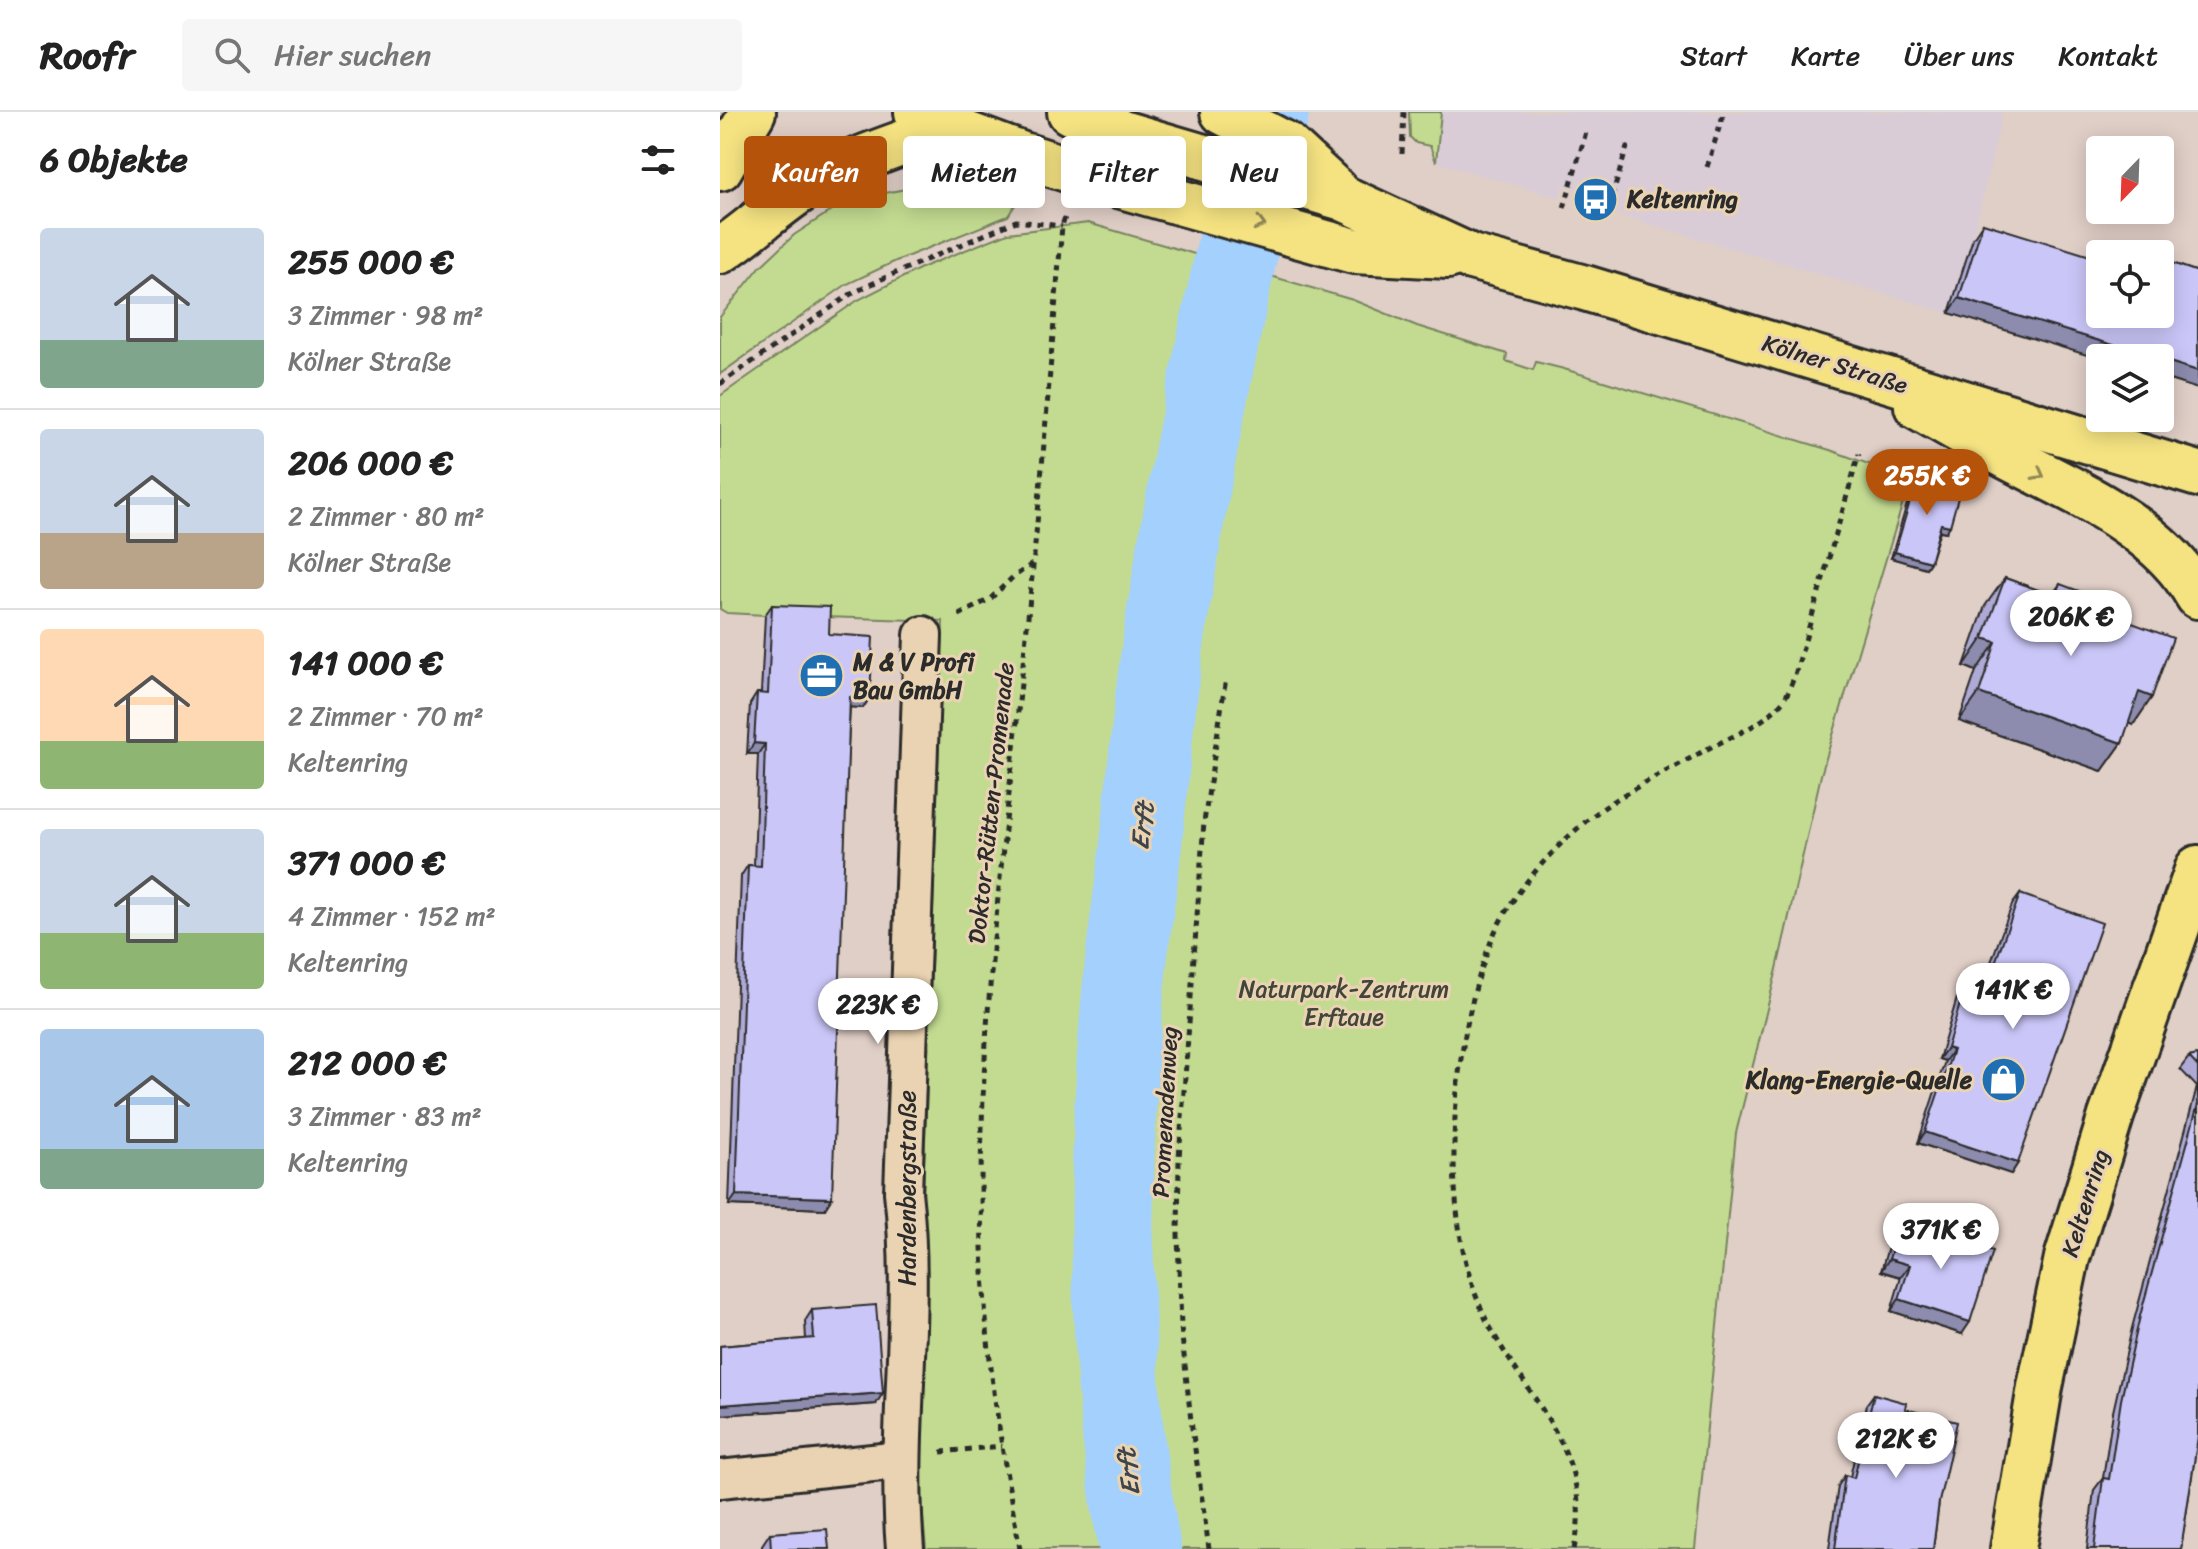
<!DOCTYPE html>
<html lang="de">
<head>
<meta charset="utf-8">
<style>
  body { margin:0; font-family:Sriracha,sans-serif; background:#f6f6f6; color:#222; height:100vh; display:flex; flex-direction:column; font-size:30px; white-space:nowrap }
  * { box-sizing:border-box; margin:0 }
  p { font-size:26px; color:#767676 }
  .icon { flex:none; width:44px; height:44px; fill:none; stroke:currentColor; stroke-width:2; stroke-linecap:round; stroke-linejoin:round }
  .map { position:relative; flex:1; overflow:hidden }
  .details { display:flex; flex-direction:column; background:#fff; width:720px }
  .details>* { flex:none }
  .hud { position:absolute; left:24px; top:24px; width:760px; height:72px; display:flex; gap:16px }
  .needle { width:52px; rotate:203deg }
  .buttons { position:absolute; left:1366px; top:24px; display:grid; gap:16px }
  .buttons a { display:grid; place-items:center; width:88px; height:88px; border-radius:8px; background:#fff; box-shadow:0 4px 20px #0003; font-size:40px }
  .price { position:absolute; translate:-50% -68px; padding:0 18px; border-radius:28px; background:#fff; color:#222; font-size:26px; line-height:52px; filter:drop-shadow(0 2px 4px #0008) }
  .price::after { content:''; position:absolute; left:50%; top:48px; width:24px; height:18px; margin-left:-12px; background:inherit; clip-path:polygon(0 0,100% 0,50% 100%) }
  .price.selected { background:#b45309; color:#fff }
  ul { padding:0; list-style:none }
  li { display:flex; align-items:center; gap:24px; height:200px; padding:0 40px }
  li+li { border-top:2px solid #e0e0e0 }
  li span { display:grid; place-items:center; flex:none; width:224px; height:160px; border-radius:8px; color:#555 }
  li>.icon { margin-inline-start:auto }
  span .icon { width:96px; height:96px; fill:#fffc; stroke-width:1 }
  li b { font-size:34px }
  h2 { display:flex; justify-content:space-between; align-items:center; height:96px; padding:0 40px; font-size:34px }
  .pill { padding:0 28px; border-radius:8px; background:#fff; box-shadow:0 4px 20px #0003; font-size:28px; line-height:72px }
  .pill.selected { background:#b45309; color:#fff }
  header { display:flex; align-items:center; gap:48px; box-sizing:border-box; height:112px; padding:0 40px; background:#fff; border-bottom:2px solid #e0e0e0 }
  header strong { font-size:38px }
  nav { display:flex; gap:44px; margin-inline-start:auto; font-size:28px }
  .search { width:560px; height:72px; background:#f6f6f6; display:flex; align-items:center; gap:20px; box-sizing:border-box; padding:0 28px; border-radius:8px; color:#767676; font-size:30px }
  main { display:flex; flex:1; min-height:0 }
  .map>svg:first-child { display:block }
  .built { fill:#d9ccd6 }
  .green { fill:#c3db91; stroke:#77835e; stroke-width:2 }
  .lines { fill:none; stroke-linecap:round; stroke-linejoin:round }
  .river { stroke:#a3d0fd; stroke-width:82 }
  .minor-casing { stroke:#2b2b2b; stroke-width:42 }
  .primary-casing { stroke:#2b2b2b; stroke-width:50 }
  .path { stroke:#2b2b2b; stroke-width:5; stroke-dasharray:6 6; stroke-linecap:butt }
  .minor { stroke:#ead3b2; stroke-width:36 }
  .primary { stroke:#f5e382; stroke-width:44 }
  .wall { fill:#aeaad5; stroke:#2b2b2b; stroke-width:2 }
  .shaded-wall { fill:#8d8bae; stroke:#2b2b2b; stroke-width:2 }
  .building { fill:#cac6f8; stroke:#2b2b2b; stroke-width:2 }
  .oneway { stroke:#908756 }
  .labels { text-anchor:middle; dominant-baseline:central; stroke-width:6; stroke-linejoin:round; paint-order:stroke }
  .poi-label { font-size:24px; font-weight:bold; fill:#2b2b2b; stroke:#ead3b2; text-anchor:start }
  .street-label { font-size:24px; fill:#2b2b2b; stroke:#ead3b2 }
  .park-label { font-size:24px; fill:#42453a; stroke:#ead3b2 }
  .water-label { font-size:26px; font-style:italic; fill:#3d444a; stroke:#ead3b2 }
</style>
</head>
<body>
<header>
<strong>Roofr</strong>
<div class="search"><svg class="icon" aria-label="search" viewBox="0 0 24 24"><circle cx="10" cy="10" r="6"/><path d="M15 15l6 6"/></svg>Hier suchen</div>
<nav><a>Start</a><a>Karte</a><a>Über uns</a><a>Kontakt</a></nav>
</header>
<main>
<section class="details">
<h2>6 Objekte<svg class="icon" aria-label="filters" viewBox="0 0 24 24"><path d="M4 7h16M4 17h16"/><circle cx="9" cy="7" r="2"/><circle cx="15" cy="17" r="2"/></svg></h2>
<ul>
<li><span style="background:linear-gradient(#c9d6e8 70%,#7fa58c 0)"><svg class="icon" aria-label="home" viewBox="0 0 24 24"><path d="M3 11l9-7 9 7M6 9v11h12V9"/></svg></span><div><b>255 000 €</b><p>3 Zimmer · 98 m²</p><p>Kölner Straße</p></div></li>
<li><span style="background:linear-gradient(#c9d6e8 65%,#b9a48a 0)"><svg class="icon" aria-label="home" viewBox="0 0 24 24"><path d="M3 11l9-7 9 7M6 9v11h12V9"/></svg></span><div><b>206 000 €</b><p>2 Zimmer · 80 m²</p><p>Kölner Straße</p></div></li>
<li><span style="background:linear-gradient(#ffd9b3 70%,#8fb573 0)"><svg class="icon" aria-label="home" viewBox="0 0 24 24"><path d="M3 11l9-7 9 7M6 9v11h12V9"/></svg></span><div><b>141 000 €</b><p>2 Zimmer · 70 m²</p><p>Keltenring</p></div></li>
<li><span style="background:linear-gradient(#c9d6e8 65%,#8fb573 0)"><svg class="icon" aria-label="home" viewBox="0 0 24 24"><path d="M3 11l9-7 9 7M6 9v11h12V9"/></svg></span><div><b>371 000 €</b><p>4 Zimmer · 152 m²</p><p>Keltenring</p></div></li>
<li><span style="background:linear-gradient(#a9c7e8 75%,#7fa58c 0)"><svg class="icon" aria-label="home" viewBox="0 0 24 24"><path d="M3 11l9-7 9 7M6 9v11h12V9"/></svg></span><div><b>212 000 €</b><p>3 Zimmer · 83 m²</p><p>Keltenring</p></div></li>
</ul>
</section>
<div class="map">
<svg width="1478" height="1437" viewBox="0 0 1478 1437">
  <rect width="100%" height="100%" fill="#e0cfc7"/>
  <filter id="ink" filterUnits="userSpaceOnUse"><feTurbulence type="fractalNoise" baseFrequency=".0125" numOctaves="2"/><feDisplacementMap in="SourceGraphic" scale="16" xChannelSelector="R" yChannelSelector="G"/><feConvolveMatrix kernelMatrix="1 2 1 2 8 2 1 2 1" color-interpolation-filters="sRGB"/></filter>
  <g filter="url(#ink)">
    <!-- built -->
    <polygon class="built" points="721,0 1283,0 1253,126 1229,201 892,101 896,88 844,73 839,86 716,50"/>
    <!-- green -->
    <g class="green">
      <polygon points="689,0 721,0 716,50 710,34 696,31 690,25"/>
      <polygon points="229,75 285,83 295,93 288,104 176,149 127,172 0,262 0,205 40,155 74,123 126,89 180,78"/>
      <polygon points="368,111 633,188 697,214 787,242 786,249 813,258 816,250 844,257 1110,338 1190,367 1101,663 1057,857 1016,1021 975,1437 206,1437 195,1319 223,509 45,503 7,501 0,497 0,284 138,188 203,155 288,121"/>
    </g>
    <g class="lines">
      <!-- river -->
      <path class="river" d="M 420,1437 C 386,1257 387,1053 404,870 C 408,824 416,778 421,732 C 429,652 436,573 449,493 C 475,328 511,164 548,0"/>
      <defs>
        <g id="minor">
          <polyline points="0,1367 181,1348"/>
          <path d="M 185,1437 C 175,1318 197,1198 183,1080 L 203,523"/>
        </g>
        <g id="primary">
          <polyline points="197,0 227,15 300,42 384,69 634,139 728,144"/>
          <polyline points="350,0 402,21 623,86 751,145 865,176 1478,362"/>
          <polyline points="503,0 565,32 616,79"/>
          <polyline points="0,56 33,0"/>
          <path d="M 0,139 C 31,119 57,92 90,72 C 133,46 181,33 227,15"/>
          <path d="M 1197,294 C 1227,311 1257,329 1288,345 C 1355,380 1440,415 1478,484"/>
          <polyline points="1293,1437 1320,1275 1347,1146 1391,1004 1478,756"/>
        </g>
      </defs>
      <!-- minor casing -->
      <use href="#minor" class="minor-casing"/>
      <!-- primary casing -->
      <use href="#primary" class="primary-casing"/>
      <!-- path -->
      <g class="path">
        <polyline points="682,42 684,0"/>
        <polyline points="987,55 1004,0"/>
        <polyline points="844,96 866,20"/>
        <polyline points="885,108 908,32"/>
        <polyline points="0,272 131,182 162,167 296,109 342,114"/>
        <polyline points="239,503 270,487 293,465 314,451"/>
        <polyline points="221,1340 282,1334"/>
        <path d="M 300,1437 C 283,1345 267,1253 263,1159 C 253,951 284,740 305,533 C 320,394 330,254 342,114 L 345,105"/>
        <polyline points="489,1437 471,1309 461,1215 458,1123 459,1046 484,710 506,566"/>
        <path d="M 854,1437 C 876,1343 808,1288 769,1213 C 714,1110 730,927 774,822 C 794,777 844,723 885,695 C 914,675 948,659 980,641 C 1006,626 1042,615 1062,590 C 1068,583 1071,572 1075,563 L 1139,342"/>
      </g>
      <!-- minor -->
      <use href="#minor" class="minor"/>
      <!-- primary -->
      <use href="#primary" class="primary"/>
    </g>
    <!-- wall -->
    <g class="wall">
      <polygon points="1263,111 1380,202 1447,159 1452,151 1478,160 1478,277 1440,265 1440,246 1229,201 1253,126"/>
      <polygon points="1198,362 1226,420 1220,419 1210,450 1206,456 1171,446 1194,368"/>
      <polygon points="1285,466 1332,483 1340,472 1401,507 1432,585 1413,613 1408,611 1402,631 1382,659 1239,609 1256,559 1244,554 1265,494"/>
      <polygon points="52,493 109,522 150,585 143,596 130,595 105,1097 9,1093 21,764 28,753 34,753 38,642 27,642 30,592 37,581 41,581 45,503"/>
      <polygon points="1300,782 1298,1051 1291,1062 1198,1031 1225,949 1219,947 1237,886 1245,875 1260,880 1292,793"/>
      <polygon points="1478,943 1478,1324 1461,1437 1367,1437 1374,1378 1383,1366 1393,1300 1412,1216 1477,975 1460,957 1469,945"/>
      <polygon points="1180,1111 1242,1222 1171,1199 1181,1165 1161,1159 1172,1122"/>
      <polygon points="92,1198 156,1292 0,1303 0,1234 86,1227 85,1209"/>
      <polygon points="1154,1282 1185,1297 1219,1390 1213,1437 1109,1437 1118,1374 1125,1363 1130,1365 1146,1293"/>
      <polygon points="50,1421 109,1437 42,1437 42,1433"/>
    </g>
    <!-- shaded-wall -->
    <g class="shaded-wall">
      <polygon points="1239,186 1436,246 1380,247 1229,201"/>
      <polygon points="1440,247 1478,259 1478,277 1440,265"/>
      <polygon points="1221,412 1230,414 1226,420 1217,418"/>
      <polygon points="1175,440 1210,450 1206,456 1171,446"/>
      <polygon points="1263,526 1276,530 1256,559 1244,554"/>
      <polygon points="1419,580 1432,585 1413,613 1399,608"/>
      <polygon points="1259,581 1402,631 1382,659 1239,609"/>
      <polygon points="130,585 150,585 143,596 123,595"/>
      <polygon points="34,631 45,632 38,642 27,642"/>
      <polygon points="1227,936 1233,938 1225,949 1219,947"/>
      <polygon points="1205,1020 1298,1051 1291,1062 1198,1031"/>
      <polygon points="16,1083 112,1086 105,1097 9,1093"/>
      <polygon points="1169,1147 1190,1153 1181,1165 1161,1159"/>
      <polygon points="1179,1187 1250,1210 1242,1222 1171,1199"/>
      <polygon points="163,1281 156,1292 0,1303 0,1293"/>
    </g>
    <!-- building -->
    <g class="building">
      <polygon points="1263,111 1380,147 1380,202 1440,202 1440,157 1450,160 1452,151 1478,160 1478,259 1440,247 1440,246 1436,246 1239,186"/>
      <polygon points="1198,362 1241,375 1230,414 1221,412 1210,450 1175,440"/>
      <polygon points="1285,466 1335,484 1340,472 1405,496 1401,507 1453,526 1432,585 1419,580 1402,631 1259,581 1276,530 1263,526"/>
      <polygon points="52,493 110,495 109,522 153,525 150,585 130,585 112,1086 16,1083 28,753 41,754 45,632 34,631 37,581 48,582"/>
      <polygon points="1300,782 1382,811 1298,1051 1205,1020 1233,938 1227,936 1245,875 1264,881"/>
      <polygon points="1478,943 1478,955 1469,945"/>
      <polygon points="1478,992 1478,1324 1461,1437 1374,1437 1383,1366 1389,1367 1401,1288 1420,1204"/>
      <polygon points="1180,1111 1273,1139 1250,1210 1179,1187 1190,1153 1169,1147"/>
      <polygon points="156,1193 163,1281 0,1293 0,1234 94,1226 92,1198"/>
      <polygon points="1154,1282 1186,1291 1185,1297 1237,1310 1219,1390 1213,1437 1115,1437 1125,1363 1134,1366"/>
      <polygon points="107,1417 109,1437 51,1437 50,1421"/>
    </g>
    <!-- one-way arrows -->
    <defs><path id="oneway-chevron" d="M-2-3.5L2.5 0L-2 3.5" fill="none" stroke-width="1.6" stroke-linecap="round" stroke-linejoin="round" transform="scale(2)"/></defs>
    <g class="oneway">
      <use href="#oneway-chevron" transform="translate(540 112) rotate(16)"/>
      <use href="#oneway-chevron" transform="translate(1319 362) rotate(28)"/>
    </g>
  </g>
  <!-- icons -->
  <defs>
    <symbol id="bus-disc" viewBox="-11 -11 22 22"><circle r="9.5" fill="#1f6fb2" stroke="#ead3b2"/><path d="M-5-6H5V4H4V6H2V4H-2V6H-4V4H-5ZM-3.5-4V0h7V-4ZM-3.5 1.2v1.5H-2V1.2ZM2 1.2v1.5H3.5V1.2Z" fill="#fff"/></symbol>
    <symbol id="office-disc" viewBox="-11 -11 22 22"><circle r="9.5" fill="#1f6fb2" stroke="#ead3b2"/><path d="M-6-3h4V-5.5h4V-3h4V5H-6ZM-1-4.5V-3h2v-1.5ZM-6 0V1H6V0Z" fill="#fff"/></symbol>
    <symbol id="shop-disc" viewBox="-11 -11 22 22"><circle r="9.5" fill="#1f6fb2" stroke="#ead3b2"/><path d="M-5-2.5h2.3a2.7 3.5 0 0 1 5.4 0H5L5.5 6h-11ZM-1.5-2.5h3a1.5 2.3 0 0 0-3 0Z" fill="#fff"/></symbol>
  </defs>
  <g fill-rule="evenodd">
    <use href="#bus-disc" x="850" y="62" width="51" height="51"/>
    <use href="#office-disc" x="76" y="538" width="51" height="51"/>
    <use href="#shop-disc" x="1258" y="942" width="51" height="51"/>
  </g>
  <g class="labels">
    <!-- poi labels -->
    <g class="poi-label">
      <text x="907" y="87">Keltenring</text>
      <text x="133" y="550">M &amp; V Profi<tspan x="133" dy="28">Bau GmbH</tspan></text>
      <text x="1252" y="968" text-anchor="end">Klang-Energie-Quelle</text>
    </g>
    <!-- street labels -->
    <g class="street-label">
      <text transform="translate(1115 252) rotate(17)">Kölner Straße</text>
      <text transform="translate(271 691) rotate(-84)">Doktor-Rütten-Promenade</text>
      <text transform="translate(445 1000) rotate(-87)">Promenadenweg</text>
      <text transform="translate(187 1076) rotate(-90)">Hardenbergstraße</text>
      <text transform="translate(1365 1091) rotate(-73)">Keltenring</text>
    </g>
    <!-- park labels -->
    <g class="park-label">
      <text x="624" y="877">Naturpark-Zentrum<tspan x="624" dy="28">Erftaue</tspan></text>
    </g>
    <!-- water labels -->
    <g class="water-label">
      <text transform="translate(422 714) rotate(-83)">Erft</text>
      <text transform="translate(408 1360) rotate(-96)">Erft</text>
    </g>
  </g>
</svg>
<div class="buttons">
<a><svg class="needle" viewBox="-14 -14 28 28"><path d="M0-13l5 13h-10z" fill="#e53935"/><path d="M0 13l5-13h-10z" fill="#767676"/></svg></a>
<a><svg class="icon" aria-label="locate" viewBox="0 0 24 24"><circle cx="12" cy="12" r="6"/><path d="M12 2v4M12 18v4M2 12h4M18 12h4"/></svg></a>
<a><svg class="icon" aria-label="layers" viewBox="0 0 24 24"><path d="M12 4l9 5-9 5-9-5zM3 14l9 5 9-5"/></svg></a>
</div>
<b class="price selected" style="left:1207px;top:405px">255K €</b>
<b class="price" style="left:1351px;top:546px">206K €</b>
<b class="price" style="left:1293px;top:919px">141K €</b>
<b class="price" style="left:158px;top:934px">223K €</b>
<b class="price" style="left:1221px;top:1159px">371K €</b>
<b class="price" style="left:1176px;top:1368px">212K €</b>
<div class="hud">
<a class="pill selected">Kaufen</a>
<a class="pill">Mieten</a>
<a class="pill">Filter</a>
<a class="pill">Neu</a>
</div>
</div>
</main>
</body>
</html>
